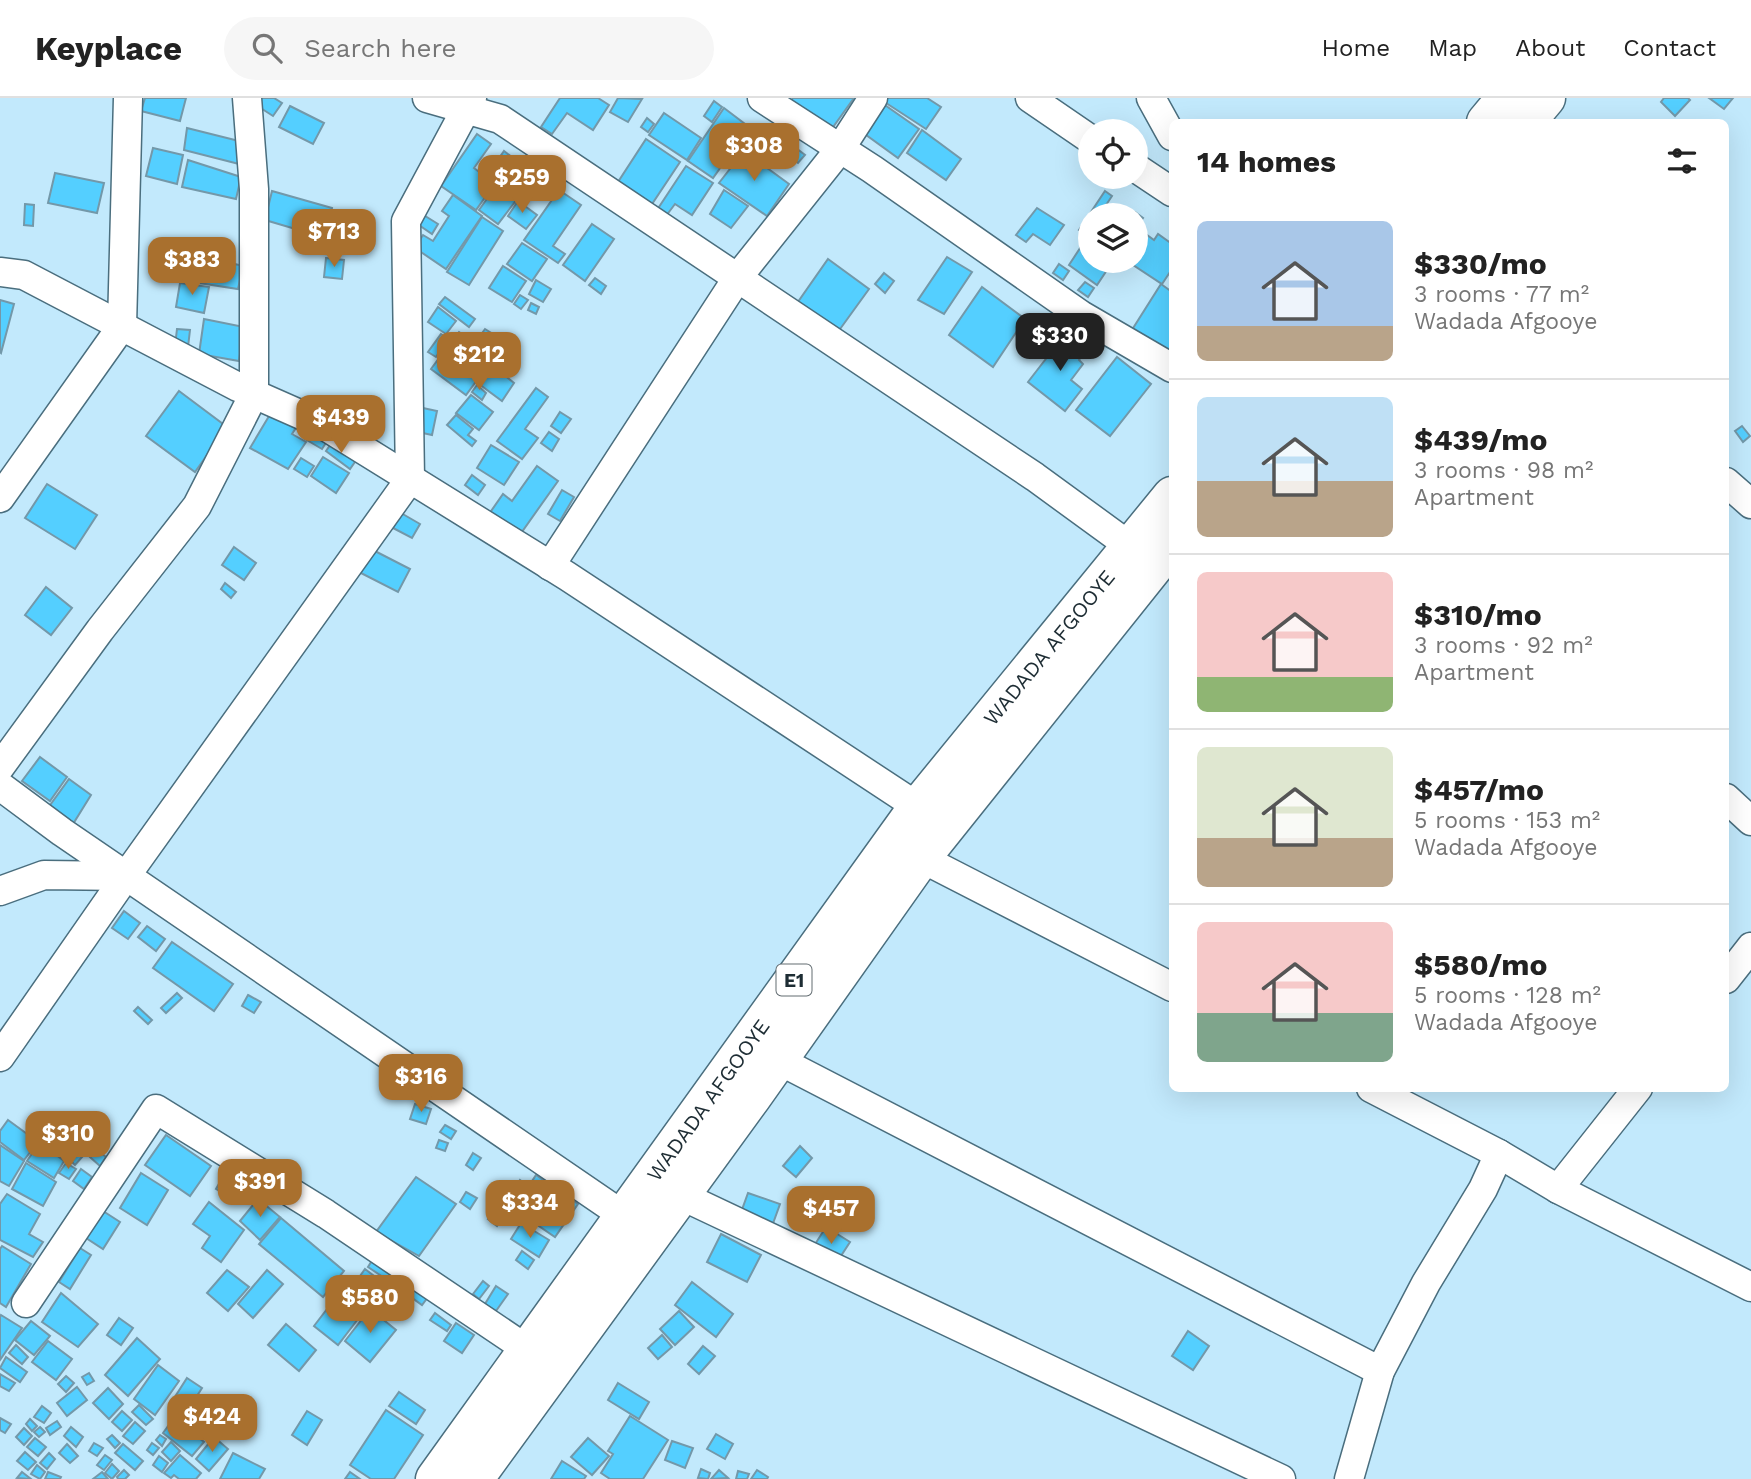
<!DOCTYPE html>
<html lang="en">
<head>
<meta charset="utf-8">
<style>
  body { margin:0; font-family:"Work Sans",sans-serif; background:#f6f6f6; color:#222; height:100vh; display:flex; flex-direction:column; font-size:26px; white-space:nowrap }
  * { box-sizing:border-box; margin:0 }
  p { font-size:23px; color:#767676 }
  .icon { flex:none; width:38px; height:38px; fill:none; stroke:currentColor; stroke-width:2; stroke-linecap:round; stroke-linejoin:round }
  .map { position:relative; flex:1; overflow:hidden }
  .side { position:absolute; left:1169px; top:21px; width:560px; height:973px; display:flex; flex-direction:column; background:#fff; border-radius:10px; box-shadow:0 7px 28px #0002 }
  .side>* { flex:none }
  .fabs { position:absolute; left:1078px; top:21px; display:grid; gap:14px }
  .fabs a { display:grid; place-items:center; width:70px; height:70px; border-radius:50%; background:#fff; box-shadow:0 7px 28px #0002; font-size:35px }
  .price { position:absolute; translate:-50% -60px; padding:0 16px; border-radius:14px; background:#a9702e; color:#fff; font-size:23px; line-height:46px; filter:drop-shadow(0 2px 4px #0008) }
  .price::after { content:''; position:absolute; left:50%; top:42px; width:21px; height:16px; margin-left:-10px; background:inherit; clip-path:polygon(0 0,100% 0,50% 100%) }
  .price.active { background:#222; color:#fff }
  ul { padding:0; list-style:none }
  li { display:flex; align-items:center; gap:21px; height:175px; padding:0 28px }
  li+li { border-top:2px solid #e0e0e0 }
  li span { display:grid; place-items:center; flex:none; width:196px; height:140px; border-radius:10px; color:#555 }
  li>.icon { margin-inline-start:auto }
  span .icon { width:84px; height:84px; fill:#fffc; stroke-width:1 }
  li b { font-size:30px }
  h2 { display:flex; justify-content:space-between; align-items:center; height:84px; padding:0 28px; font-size:30px }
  header { display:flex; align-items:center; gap:42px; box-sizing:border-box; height:98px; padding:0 35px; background:#fff; border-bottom:2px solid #e0e0e0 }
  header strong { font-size:33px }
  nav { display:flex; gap:38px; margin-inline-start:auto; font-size:24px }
  .search { width:490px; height:63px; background:#f6f6f6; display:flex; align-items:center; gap:18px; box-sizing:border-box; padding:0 24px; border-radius:38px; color:#767676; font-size:26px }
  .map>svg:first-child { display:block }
  .building { fill:#54cfff; stroke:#7398a9; stroke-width:2 }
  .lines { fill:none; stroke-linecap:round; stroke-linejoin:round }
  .minor-casing { stroke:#4a6e7e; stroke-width:31 }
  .highway-casing { stroke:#4a6e7e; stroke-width:41 }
  .minor { stroke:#fff; stroke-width:28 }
  .highway { stroke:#fff; stroke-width:38 }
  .labels { text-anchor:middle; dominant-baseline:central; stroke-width:5; stroke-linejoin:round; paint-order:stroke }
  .shield { fill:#fff; stroke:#626c71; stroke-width:2 }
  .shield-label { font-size:19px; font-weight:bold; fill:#1e2d34 }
  .street-label { font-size:21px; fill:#1e2d34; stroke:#fff }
</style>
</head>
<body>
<header>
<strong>Keyplace</strong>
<div class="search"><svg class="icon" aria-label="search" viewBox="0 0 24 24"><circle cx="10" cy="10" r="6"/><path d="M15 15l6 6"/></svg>Search here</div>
<nav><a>Home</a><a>Map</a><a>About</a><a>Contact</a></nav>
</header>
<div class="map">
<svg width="1751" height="1381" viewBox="0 0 1751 1381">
  <rect width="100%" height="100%" fill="#c2e9fc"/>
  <!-- building -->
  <g class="building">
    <polygon points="145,0 186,0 180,23 141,13"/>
    <polygon points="260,0 274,0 282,5 273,18 256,7"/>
    <polygon points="560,0 598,0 609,7 593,32 567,15 552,36 541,29"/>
    <polygon points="618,0 642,1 628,24 610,14"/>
    <polygon points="793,0 854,0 828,36 788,7"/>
    <polygon points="885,0 927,0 941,9 926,31 883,3"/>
    <polygon points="1664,0 1688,0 1690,2 1675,18 1661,4"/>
    <polygon points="1709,0 1733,0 1724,11"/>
    <polygon points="714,3 722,9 712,24 704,18"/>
    <polygon points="882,5 919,31 898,60 862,34"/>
    <polygon points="290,8 324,25 313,46 279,29"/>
    <polygon points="724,10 749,29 713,80 688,63"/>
    <polygon points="664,15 701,40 687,62 649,37"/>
    <polygon points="647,20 654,26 648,34 641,29"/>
    <polygon points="187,30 243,44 239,66 184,52"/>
    <polygon points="922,32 961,61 946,82 907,55"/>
    <polygon points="477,36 491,46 474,70 486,79 504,53 513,60 476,112 441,88"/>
    <polygon points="763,39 771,45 763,56 755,50"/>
    <polygon points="646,41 680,64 652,106 618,84"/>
    <polygon points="775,45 783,51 773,65 766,59"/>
    <polygon points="792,47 805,57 798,65 785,55"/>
    <polygon points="153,50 183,57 177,86 146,78"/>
    <polygon points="744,53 789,86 767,118 719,85"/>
    <polygon points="518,60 542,79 533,90 511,73"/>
    <polygon points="188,62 241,79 236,101 182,89"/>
    <polygon points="686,68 713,85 692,117 675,106 666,118 657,112"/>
    <polygon points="55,75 104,85 97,115 48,105"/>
    <polygon points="504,77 524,92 498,126 479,112"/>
    <polygon points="559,92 581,107 553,148 565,156 558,165 524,142"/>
    <polygon points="724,92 748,108 731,130 710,116"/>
    <polygon points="272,93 332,110 326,140 265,122"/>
    <polygon points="1105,93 1112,98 1102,113 1108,117 1090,117 1090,139 1079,132"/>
    <polygon points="453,97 482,118 446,171 415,150 423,137 433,143 449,118 442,113"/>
    <polygon points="518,103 537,117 526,131 508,118"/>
    <polygon points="25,106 34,107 33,128 24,127"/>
    <polygon points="1037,110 1064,127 1050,147 1033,136 1026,144 1016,137"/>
    <polygon points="1135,114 1143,120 1136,130 1136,117 1132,117"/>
    <polygon points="422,116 438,126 432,136 416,125"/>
    <polygon points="482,119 503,133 469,187 447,174"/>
    <polygon points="592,126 614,141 585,183 563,167"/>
    <polygon points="1143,134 1154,142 1158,136 1172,146 1172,171 1162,186 1127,163 1136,163 1136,145"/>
    <polygon points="1086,141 1090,144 1090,163 1113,163 1097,187 1069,167"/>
    <polygon points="522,145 547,161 532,183 507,166"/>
    <polygon points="182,153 243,168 238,191 179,182"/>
    <polygon points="947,159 972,174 944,216 918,202"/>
    <polygon points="326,160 344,162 342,181 324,179"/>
    <polygon points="828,161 869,191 835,238 793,211"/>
    <polygon points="1059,166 1069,173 1063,182 1053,175"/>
    <polygon points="503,168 526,183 512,204 489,190"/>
    <polygon points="884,175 894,183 885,195 875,186"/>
    <polygon points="595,180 606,188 601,196 589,187"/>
    <polygon points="536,182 551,191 543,204 529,196"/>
    <polygon points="1085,184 1094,190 1088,199 1078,192"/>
    <polygon points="180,185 209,189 204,215 176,209"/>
    <polygon points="1161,186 1172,194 1172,263 1130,235"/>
    <polygon points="982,189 1025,221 993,269 949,237"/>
    <polygon points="520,197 528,202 521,211 514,206"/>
    <polygon points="445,199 475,221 469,229 439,206"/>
    <polygon points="0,202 14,206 1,255 0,254"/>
    <polygon points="531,205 539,209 536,216 528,212"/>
    <polygon points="438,209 456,223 446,236 428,224"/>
    <polygon points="204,221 244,229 239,263 199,256"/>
    <polygon points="177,231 190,232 188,249 175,248"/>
    <polygon points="485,231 493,236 475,261 467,256"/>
    <polygon points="459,234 471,242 463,254 451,245"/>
    <polygon points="1066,235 1087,251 1079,262 1083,266 1071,282 1082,291 1065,313 1028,284"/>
    <polygon points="441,236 448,241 436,259 428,254"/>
    <polygon points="448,248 483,274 466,297 431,271"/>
    <polygon points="487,249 496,256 486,270 477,263"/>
    <polygon points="1117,259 1151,286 1110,338 1076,312"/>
    <polygon points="492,267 514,285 502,303 479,286"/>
    <polygon points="477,287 486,295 482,302 472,294"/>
    <polygon points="536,290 548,299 525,331 538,340 522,361 497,343"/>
    <polygon points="179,293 227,329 195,374 146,338"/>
    <polygon points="471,297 493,314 479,332 456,315"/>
    <polygon points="275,308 301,322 292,336 306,344 288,371 250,350"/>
    <polygon points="423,310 437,313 432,337 418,334"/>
    <polygon points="560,314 571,321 561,335 551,328"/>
    <polygon points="456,317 473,331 468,337 476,343 472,348 447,327"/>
    <polygon points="1742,328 1750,338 1743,344 1735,333"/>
    <polygon points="312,329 329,340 322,351 305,341"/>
    <polygon points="549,334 559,341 552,353 541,345"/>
    <polygon points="333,343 357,361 350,371 326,353"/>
    <polygon points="491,347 519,364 504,387 477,370"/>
    <polygon points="323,359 349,375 336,395 311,378"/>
    <polygon points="301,360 314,368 307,379 294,371"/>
    <polygon points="537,368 558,383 519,438 489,416 503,396 512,403"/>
    <polygon points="472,377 485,387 478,397 465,387"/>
    <polygon points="47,386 97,417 75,451 25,420"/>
    <polygon points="562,392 574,399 560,423 548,416"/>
    <polygon points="401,415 420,426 412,440 393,430"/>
    <polygon points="234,449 256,465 244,482 222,467"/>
    <polygon points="369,450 410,471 398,494 357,473"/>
    <polygon points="225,485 236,494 231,500 221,491"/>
    <polygon points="46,489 72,510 51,537 25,517"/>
    <polygon points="40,659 67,679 50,703 22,683"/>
    <polygon points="69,681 91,697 73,726 48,710"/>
    <polygon points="124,813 140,825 128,841 112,830"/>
    <polygon points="147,828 165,841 156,853 138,839"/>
    <polygon points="172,844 233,886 214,913 153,870"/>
    <polygon points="177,895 182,900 166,915 161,910"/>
    <polygon points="248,897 261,904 254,915 242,908"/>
    <polygon points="138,909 152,922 148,926 134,913"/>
    <polygon points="415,1006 431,1011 426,1026 410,1021"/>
    <polygon points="8,1022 38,1044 24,1062 0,1044 0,1033"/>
    <polygon points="53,1025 81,1045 67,1063 40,1042"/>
    <polygon points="445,1027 456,1033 451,1041 440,1034"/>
    <polygon points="166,1037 211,1068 190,1098 145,1067"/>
    <polygon points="439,1042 448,1045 445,1053 436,1050"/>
    <polygon points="40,1044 64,1063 54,1080 27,1063"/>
    <polygon points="0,1047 24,1063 9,1088 0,1083"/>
    <polygon points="800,1048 812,1060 796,1079 783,1068"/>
    <polygon points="96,1051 106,1059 100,1068 90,1059"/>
    <polygon points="77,1054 83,1058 75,1067 70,1062"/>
    <polygon points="473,1055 481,1060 473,1072 466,1067"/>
    <polygon points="26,1065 56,1084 43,1108 12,1091"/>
    <polygon points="66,1065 76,1071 69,1081 59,1075"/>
    <polygon points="81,1071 92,1079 84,1091 73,1083"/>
    <polygon points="227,1072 239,1080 228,1098 216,1091"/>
    <polygon points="141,1075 168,1092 147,1127 120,1110"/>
    <polygon points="536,1077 578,1106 555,1139 514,1111"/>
    <polygon points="416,1079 456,1106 419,1158 376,1134"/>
    <polygon points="520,1082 527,1087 518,1099 512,1095"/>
    <polygon points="466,1094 477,1100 470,1111 460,1104"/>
    <polygon points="748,1095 780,1106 771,1131 739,1120"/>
    <polygon points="7,1096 40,1116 29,1136 43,1144 33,1159 0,1142 0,1106"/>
    <polygon points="506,1099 513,1104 508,1111 501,1106"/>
    <polygon points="258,1101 280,1119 260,1142 240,1123"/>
    <polygon points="209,1104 244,1132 221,1164 202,1150 210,1138 193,1126"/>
    <polygon points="103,1113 120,1124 103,1151 86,1140"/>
    <polygon points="494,1113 503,1120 497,1128 488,1121"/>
    <polygon points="281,1120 344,1173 323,1199 259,1146"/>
    <polygon points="521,1125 549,1142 539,1159 511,1141"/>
    <polygon points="826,1129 850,1144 835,1167 812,1151"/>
    <polygon points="721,1136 761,1157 747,1184 707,1164"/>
    <polygon points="2,1148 31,1166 6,1209 0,1205 0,1151"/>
    <polygon points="80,1150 91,1157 70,1191 59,1184"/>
    <polygon points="522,1153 534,1162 528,1171 516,1162"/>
    <polygon points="373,1161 393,1175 389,1183 368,1169"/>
    <polygon points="365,1171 378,1181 372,1188 360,1178"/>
    <polygon points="227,1172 249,1189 228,1213 207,1195"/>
    <polygon points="267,1172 283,1186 253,1220 238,1206"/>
    <polygon points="483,1183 489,1188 479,1201 473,1196"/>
    <polygon points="692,1184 733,1216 716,1239 675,1207"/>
    <polygon points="410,1187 428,1199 422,1207 404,1194"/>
    <polygon points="496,1188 508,1196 496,1213 485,1206"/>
    <polygon points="344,1189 368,1208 338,1247 314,1228"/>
    <polygon points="61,1195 98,1226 78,1249 42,1224"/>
    <polygon points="370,1211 396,1232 370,1264 345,1243"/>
    <polygon points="679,1213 694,1229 675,1247 660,1231"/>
    <polygon points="435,1215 451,1227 447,1233 430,1222"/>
    <polygon points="1,1217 22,1230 0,1262 0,1219"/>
    <polygon points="119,1220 133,1230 121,1247 107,1237"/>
    <polygon points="31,1223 50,1238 34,1257 15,1242"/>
    <polygon points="456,1225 474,1237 462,1255 444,1243"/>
    <polygon points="286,1226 316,1252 299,1273 268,1247"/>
    <polygon points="1188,1233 1209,1248 1193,1272 1172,1258"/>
    <polygon points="662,1237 672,1249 658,1261 648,1250"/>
    <polygon points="137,1240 160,1261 128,1298 105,1277"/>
    <polygon points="48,1243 72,1261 56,1282 32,1264"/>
    <polygon points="16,1247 28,1259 22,1266 9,1255"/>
    <polygon points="703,1248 715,1258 699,1276 688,1266"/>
    <polygon points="6,1259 27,1274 20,1284 0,1270"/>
    <polygon points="158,1267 179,1283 155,1317 134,1301"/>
    <polygon points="89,1275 94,1283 87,1287 82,1279"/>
    <polygon points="0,1276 15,1285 9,1293 0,1288"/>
    <polygon points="66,1278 74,1285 66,1294 58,1286"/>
    <polygon points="187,1280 202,1290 186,1315 171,1305"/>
    <polygon points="618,1285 649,1304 639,1321 608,1302"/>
    <polygon points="77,1289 87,1302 67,1318 57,1305"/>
    <polygon points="108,1290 123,1306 109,1321 93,1305"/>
    <polygon points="399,1294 425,1312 416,1326 389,1308"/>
    <polygon points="139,1307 153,1321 146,1327 132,1314"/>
    <polygon points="42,1308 51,1315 44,1325 34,1319"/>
    <polygon points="386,1312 423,1337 394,1381 371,1381 350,1367"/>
    <polygon points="122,1313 132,1322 122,1333 112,1324"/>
    <polygon points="307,1313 322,1322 307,1347 292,1337"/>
    <polygon points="630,1318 668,1342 643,1381 610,1381 601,1375 613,1356 608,1353"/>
    <polygon points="0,1320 11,1326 5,1335 0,1332"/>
    <polygon points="174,1320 204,1344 192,1358 163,1335"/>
    <polygon points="30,1321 37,1328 32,1333 26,1326"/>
    <polygon points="57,1323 61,1329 50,1337 46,1330"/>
    <polygon points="135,1324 145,1333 133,1346 123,1338"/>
    <polygon points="40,1329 45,1334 39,1339 34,1334"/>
    <polygon points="71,1329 83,1339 76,1349 64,1338"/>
    <polygon points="24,1330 32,1338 24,1347 16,1339"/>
    <polygon points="716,1336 733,1346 725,1361 707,1351"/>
    <polygon points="112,1337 120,1345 115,1350 107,1341"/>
    <polygon points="160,1337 166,1341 162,1348 156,1342"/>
    <polygon points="214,1339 228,1351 209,1373 196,1361"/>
    <polygon points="35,1340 46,1349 38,1358 27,1349"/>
    <polygon points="588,1340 609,1358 592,1377 571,1359"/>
    <polygon points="672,1343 693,1350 685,1370 665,1362"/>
    <polygon points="171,1344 180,1353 171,1363 162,1354"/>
    <polygon points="94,1345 103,1350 97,1358 89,1353"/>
    <polygon points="152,1345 159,1350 153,1357 147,1352"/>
    <polygon points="67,1346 78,1358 70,1365 59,1355"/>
    <polygon points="123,1346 143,1363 135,1372 115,1355"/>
    <polygon points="25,1354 36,1364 28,1372 17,1363"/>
    <polygon points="49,1355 55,1361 47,1371 40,1365"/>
    <polygon points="233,1355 265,1371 259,1381 220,1381"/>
    <polygon points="105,1357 112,1362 104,1372 97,1367"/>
    <polygon points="180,1357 201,1375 196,1381 179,1381 174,1377 171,1380 164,1375"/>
    <polygon points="159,1358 168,1365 162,1374 153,1367"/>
    <polygon points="562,1363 586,1378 584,1381 551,1381"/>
    <polygon points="112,1366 119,1373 112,1381 105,1375"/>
    <polygon points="37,1367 45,1374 40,1381 31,1376"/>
    <polygon points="701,1371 710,1375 708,1381 698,1380"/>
    <polygon points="124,1372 129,1377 125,1381 118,1381 117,1379"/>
    <polygon points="719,1372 728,1380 711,1381"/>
    <polygon points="757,1372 768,1379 767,1381 751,1381"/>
    <polygon points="738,1373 749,1376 747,1381 736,1381"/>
    <polygon points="22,1374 31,1381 30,1381 17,1380"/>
    <polygon points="48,1374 61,1379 60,1381 45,1381"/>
    <polygon points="102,1374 108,1381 93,1381"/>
    <polygon points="350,1374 360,1381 345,1381"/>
  </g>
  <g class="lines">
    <defs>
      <g id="minor">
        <polyline points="427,0 500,21 1035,379 1131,449"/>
        <polyline points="762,0 872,71 1081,217 1172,270"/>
        <polyline points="1030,0 1090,41"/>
        <polyline points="1151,0 1172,38"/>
        <polyline points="1136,70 1172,94"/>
        <polyline points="0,174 24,177 238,289 322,326 567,478 918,709"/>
        <polyline points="1726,384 1751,406"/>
        <polyline points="0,400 122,228 128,0"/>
        <polyline points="550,468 738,179 840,51 873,0"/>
        <polyline points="0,669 100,532 197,408 254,296 254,91 247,0"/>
        <polyline points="0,688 62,734 624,1118"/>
        <polyline points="1726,700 1751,723"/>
        <polyline points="921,760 1172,889"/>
        <polyline points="0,793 44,777 126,778"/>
        <polyline points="1726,881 1751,849"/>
        <polyline points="0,959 126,778 410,381 406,123 472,0"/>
        <polyline points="778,962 1380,1273"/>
        <polyline points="1371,990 1499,1056 1558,1091 1751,1189"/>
        <polyline points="1558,1091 1638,990"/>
        <polyline points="680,1097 1281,1381"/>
        <polyline points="26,1205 156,1011 326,1116 528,1252"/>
        <polyline points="1349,1381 1380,1273 1426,1185 1483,1091 1499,1056"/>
      </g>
      <g id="highway">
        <polyline points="1486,24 1506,0"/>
        <polyline points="1526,24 1546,0"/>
        <path id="s1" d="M 435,1381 L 918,709 L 1172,398"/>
        <polyline points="474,1381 752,999 921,760 1172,446"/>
      </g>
    </defs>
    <!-- minor casing -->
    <use href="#minor" class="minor-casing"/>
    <!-- highway casing -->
    <use href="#highway" class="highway-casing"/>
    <!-- minor -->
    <use href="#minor" class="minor"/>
    <!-- highway -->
    <use href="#highway" class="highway"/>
  </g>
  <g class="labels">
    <!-- shield labels -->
    <rect class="shield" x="776.5" y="866.5" width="35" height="31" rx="5"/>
    <g class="shield-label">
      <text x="794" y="882">E1</text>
    </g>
    <!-- street labels -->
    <g class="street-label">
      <text stroke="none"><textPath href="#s1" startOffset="1034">WADADA AFGOOYE</textPath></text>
      <text stroke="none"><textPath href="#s1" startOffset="467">WADADA AFGOOYE</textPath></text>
    </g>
  </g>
</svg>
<div class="fabs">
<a><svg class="icon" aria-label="locate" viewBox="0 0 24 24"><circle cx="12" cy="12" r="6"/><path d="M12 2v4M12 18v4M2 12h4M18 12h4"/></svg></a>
<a><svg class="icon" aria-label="layers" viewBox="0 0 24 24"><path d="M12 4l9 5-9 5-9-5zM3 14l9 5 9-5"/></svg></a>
</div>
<b class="price" style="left:754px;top:85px">$308</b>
<b class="price" style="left:522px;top:117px">$259</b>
<b class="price" style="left:334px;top:171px">$713</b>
<b class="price" style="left:192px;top:199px">$383</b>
<b class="price active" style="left:1060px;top:275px">$330</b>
<b class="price" style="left:479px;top:294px">$212</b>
<b class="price" style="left:341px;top:357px">$439</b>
<b class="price" style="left:421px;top:1016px">$316</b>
<b class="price" style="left:68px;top:1073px">$310</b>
<b class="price" style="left:260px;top:1121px">$391</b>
<b class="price" style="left:530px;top:1142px">$334</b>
<b class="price" style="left:831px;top:1148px">$457</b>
<b class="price" style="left:370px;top:1237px">$580</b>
<b class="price" style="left:212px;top:1356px">$424</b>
<section class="side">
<h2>14 homes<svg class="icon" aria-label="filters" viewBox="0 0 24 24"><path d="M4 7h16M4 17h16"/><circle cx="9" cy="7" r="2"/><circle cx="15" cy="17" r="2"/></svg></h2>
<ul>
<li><span style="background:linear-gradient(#a9c7e8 75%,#b9a48a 0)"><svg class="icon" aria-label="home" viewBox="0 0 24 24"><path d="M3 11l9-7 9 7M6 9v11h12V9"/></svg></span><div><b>$330/mo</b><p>3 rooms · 77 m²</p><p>Wadada Afgooye</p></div></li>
<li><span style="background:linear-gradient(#bfe0f5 60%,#b9a48a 0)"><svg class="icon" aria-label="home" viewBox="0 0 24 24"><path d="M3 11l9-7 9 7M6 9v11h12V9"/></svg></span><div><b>$439/mo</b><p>3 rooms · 98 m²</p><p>Apartment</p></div></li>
<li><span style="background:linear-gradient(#f6c9c9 75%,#8fb573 0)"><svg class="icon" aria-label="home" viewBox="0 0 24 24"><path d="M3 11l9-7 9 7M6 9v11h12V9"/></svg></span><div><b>$310/mo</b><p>3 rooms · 92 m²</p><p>Apartment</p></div></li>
<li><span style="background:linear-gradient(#dfe7d0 65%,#b9a48a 0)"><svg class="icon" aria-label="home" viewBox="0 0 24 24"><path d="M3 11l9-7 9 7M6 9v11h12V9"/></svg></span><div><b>$457/mo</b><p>5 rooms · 153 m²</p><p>Wadada Afgooye</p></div></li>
<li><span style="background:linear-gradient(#f6c9c9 65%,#7fa58c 0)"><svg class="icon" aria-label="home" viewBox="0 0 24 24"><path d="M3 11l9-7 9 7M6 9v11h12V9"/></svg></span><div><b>$580/mo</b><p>5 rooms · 128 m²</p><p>Wadada Afgooye</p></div></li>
</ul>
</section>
</div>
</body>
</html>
